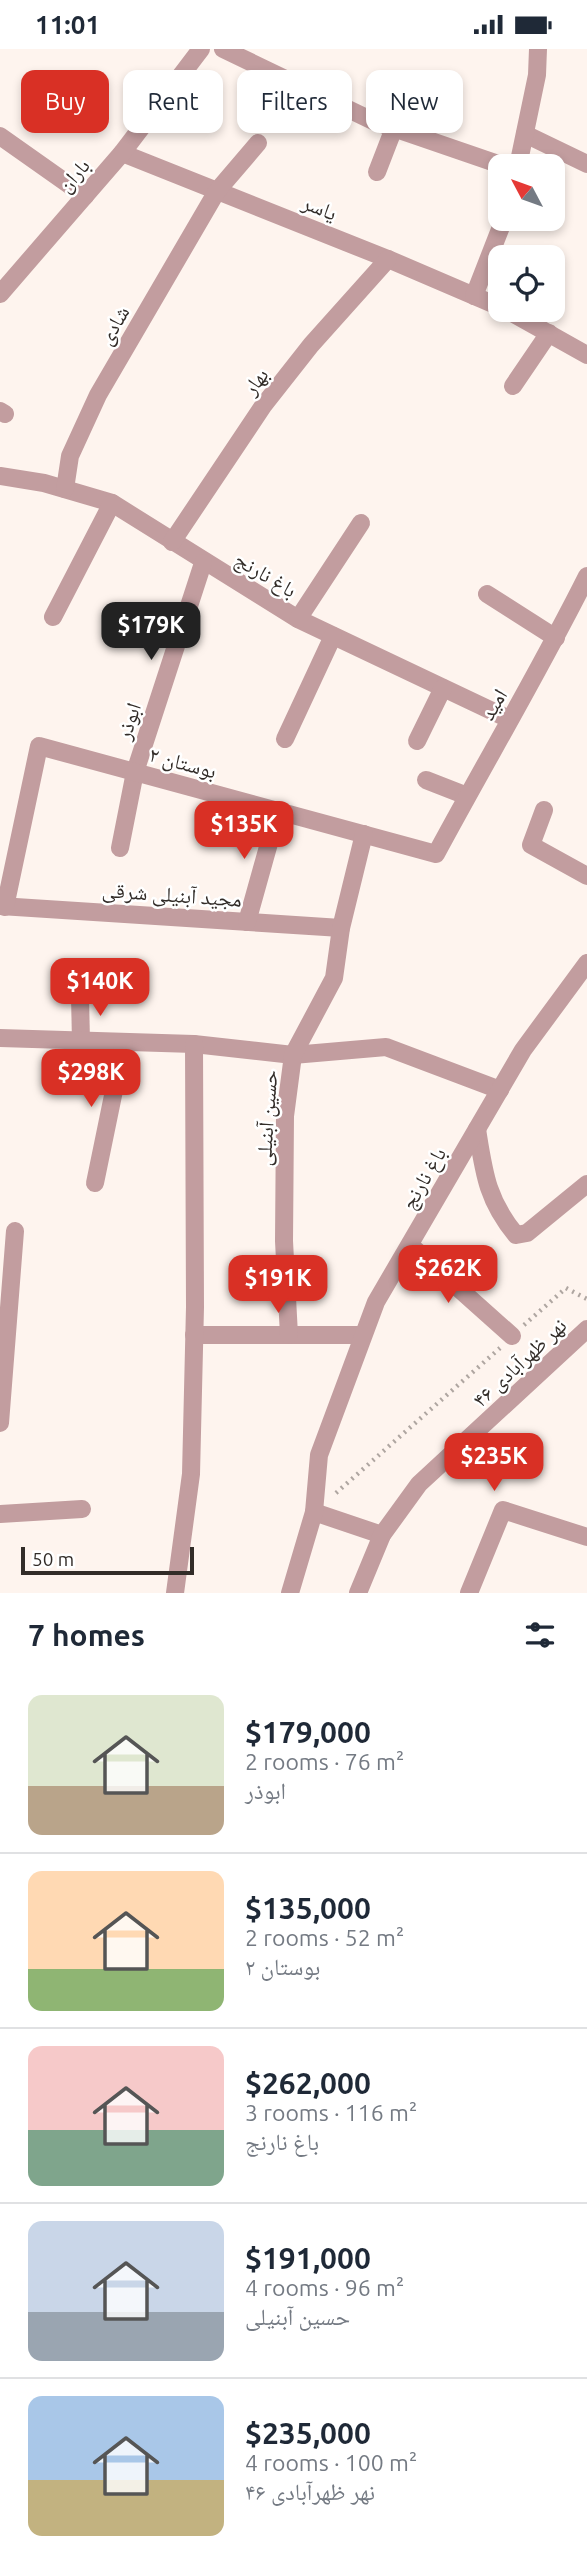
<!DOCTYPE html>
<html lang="en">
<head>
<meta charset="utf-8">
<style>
  body { margin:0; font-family:Ubuntu,"Noto Naskh Arabic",sans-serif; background:#f6f6f7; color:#1f2937; height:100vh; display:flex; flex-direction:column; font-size:26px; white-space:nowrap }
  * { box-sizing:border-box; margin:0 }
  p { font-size:23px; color:#747a83 }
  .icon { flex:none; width:38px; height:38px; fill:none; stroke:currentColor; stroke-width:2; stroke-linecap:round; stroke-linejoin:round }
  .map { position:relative; height:1544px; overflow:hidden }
  .details { display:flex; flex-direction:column; background:#fff; flex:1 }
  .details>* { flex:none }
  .hud { position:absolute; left:21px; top:21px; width:546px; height:63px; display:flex; gap:14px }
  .needle { width:46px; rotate:311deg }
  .fabs { position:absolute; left:488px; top:105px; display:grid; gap:14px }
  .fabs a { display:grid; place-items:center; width:77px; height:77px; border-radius:14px; background:#fff; box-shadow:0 4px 10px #0003; font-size:35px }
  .scale { position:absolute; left:21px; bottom:18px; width:173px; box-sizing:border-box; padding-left:7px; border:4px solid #322c28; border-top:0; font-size:19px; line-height:24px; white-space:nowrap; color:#322c28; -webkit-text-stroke:5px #fff; paint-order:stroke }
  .price { position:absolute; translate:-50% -60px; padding:0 16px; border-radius:14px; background:#d93025; color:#fff; font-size:23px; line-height:46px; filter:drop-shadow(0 2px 4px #0008) }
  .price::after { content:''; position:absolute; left:50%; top:42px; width:21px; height:16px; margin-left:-10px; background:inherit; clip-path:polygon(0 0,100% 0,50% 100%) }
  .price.on { background:#222; color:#fff }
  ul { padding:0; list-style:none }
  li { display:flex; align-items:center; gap:21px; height:175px; padding:0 28px }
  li+li { border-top:2px solid #e0e1e3 }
  li span { display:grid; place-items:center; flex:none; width:196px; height:140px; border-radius:14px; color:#555 }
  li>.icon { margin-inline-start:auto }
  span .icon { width:84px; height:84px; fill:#fffc; stroke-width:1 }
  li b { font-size:30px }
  h2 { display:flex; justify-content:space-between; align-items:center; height:84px; padding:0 28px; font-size:30px }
  .pill { padding:0 24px; border-radius:14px; background:#fff; box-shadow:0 4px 10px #0003; font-size:24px; line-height:63px }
  .pill.on { background:#d93025; color:#fff }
  .status { display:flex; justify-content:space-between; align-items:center; height:49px; padding:0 35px; background:#fff; direction:ltr }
  .status svg { height:19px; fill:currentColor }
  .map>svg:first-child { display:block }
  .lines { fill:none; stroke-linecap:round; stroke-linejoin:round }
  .path { stroke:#afa6a1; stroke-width:4.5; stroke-dasharray:2 5; stroke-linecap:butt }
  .minor { stroke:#c29d9f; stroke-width:18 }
  .labels { text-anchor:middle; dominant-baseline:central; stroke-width:5; stroke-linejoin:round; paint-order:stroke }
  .street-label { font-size:21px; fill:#322c28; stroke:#fff }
</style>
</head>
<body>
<div class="status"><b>11:01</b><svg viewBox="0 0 49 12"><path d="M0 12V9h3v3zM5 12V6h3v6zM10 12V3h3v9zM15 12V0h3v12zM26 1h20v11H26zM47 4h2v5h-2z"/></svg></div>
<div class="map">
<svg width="587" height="1544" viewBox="0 0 587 1544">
  <rect width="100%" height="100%" fill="#fef4ee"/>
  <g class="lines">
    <!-- path -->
    <g class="path">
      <polyline points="524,1276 566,1239 587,1250"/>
      <polyline points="336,1444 500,1299"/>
    </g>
    <!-- minor -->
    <g class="minor">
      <polyline points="223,0 373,72 504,117"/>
      <polyline points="525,85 587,115"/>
      <polyline points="0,87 85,147"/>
      <polyline points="122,104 388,210 500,258"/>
      <polyline points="518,117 537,26 538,0"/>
      <polyline points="377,123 394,79"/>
      <polyline points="0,245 122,104 201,0"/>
      <polyline points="474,247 504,170"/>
      <polyline points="507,261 587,306"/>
      <polyline points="513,337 549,284"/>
      <polyline points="0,362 5,365"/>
      <polyline points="0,427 44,434 112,454 298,570 509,670"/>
      <polyline points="65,440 70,407 98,346 217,142 258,94"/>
      <polyline points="172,493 263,357 311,296 388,210"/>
      <polyline points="487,545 556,589"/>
      <polyline points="53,568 112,454"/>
      <polyline points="298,570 361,474"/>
      <polyline points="285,690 333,587"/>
      <polyline points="417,692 443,639"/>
      <polyline points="426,731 467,747"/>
      <polyline points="544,761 531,796 587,827"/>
      <polyline points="120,799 135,723 203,514"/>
      <polyline points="0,857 341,879"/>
      <path d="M 5,858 L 39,697 L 436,805 C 486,712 540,621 587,527"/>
      <polyline points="247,873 278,762"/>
      <polyline points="80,948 81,992"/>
      <polyline points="0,989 194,995 293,1006 386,998 500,1041"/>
      <path d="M 477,1080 C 484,1124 487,1151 516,1186 L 527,1184 L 587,1135"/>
      <polyline points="95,1134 124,993"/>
      <polyline points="410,1196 512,1287"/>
      <polyline points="194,1286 363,1286"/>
      <polyline points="289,1286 284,1192 285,1067 293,1006 334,929 341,879 364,785"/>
      <polyline points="0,1374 15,1182"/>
      <polyline points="314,1463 382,1486"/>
      <polyline points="0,1465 82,1460"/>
      <polyline points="175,1544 191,1425 195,1258 194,995"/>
      <polyline points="290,1544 314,1463 319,1406 376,1253 523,1001 587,914"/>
      <polyline points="358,1544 382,1486 419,1435 587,1280"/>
      <polyline points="469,1544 503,1461 587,1488"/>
    </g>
  </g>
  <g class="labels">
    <!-- street labels -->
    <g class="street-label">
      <text transform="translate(73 126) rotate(-49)">باران</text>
      <text transform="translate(320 158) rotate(22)">یاسر</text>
      <text transform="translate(113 276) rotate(-60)">شادی</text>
      <text transform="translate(255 332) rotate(-53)">بهار</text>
      <text transform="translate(266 525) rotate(31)">باغ نارنج</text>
      <text transform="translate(493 655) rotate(-59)">امید</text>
      <text transform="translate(128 672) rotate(-72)">ابوذر</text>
      <text transform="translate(183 713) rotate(15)">بوستان ۲</text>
      <text transform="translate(172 845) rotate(4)">مجید آبنیلی شرقی</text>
      <text transform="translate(266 1069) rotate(-86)">حسین آبنیلی</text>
      <text transform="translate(423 1129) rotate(-60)">باغ نارنج</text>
      <text transform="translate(519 1313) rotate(-43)">نهر ظهرآبادی ۴۶</text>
    </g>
  </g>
</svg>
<div class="fabs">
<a><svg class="needle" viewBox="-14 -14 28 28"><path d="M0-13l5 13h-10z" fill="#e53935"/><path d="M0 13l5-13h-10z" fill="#747a83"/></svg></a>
<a><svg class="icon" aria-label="locate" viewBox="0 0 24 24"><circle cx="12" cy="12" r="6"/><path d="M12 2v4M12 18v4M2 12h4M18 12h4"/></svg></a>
</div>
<div class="scale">50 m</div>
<b class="price on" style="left:151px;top:613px">$179K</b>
<b class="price" style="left:244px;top:812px">$135K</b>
<b class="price" style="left:100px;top:969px">$140K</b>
<b class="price" style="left:91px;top:1060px">$298K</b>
<b class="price" style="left:448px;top:1256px">$262K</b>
<b class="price" style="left:278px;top:1266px">$191K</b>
<b class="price" style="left:494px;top:1444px">$235K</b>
<div class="hud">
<a class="pill on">Buy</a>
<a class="pill">Rent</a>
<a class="pill">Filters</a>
<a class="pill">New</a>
</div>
</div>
<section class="details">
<h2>7 homes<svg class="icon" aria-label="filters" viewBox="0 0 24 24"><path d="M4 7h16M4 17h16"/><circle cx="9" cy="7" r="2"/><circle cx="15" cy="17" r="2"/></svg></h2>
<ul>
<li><span style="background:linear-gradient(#dfe7d0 65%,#b9a48a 0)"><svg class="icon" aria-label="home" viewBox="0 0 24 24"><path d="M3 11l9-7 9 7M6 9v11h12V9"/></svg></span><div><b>$179,000</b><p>2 rooms · 76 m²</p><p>ابوذر</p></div></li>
<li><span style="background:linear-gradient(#ffd9b3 70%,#8fb573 0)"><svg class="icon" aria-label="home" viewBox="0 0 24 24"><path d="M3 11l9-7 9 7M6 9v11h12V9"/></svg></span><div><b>$135,000</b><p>2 rooms · 52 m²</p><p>بوستان ۲</p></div></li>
<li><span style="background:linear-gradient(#f6c9c9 60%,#7fa58c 0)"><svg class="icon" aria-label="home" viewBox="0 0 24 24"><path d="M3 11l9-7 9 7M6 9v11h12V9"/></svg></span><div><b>$262,000</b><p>3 rooms · 116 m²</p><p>باغ نارنج</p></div></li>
<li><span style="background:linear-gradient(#c9d6e8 65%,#9aa5b1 0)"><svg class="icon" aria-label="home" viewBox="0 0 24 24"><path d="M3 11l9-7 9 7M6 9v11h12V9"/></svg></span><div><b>$191,000</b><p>4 rooms · 96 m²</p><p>حسین آبنیلی</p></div></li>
<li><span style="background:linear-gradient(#a9c7e8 60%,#c2b280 0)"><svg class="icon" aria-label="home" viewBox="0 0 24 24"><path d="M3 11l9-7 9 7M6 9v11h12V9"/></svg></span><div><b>$235,000</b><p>4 rooms · 100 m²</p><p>نهر ظهرآبادی ۴۶</p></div></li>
</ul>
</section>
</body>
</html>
